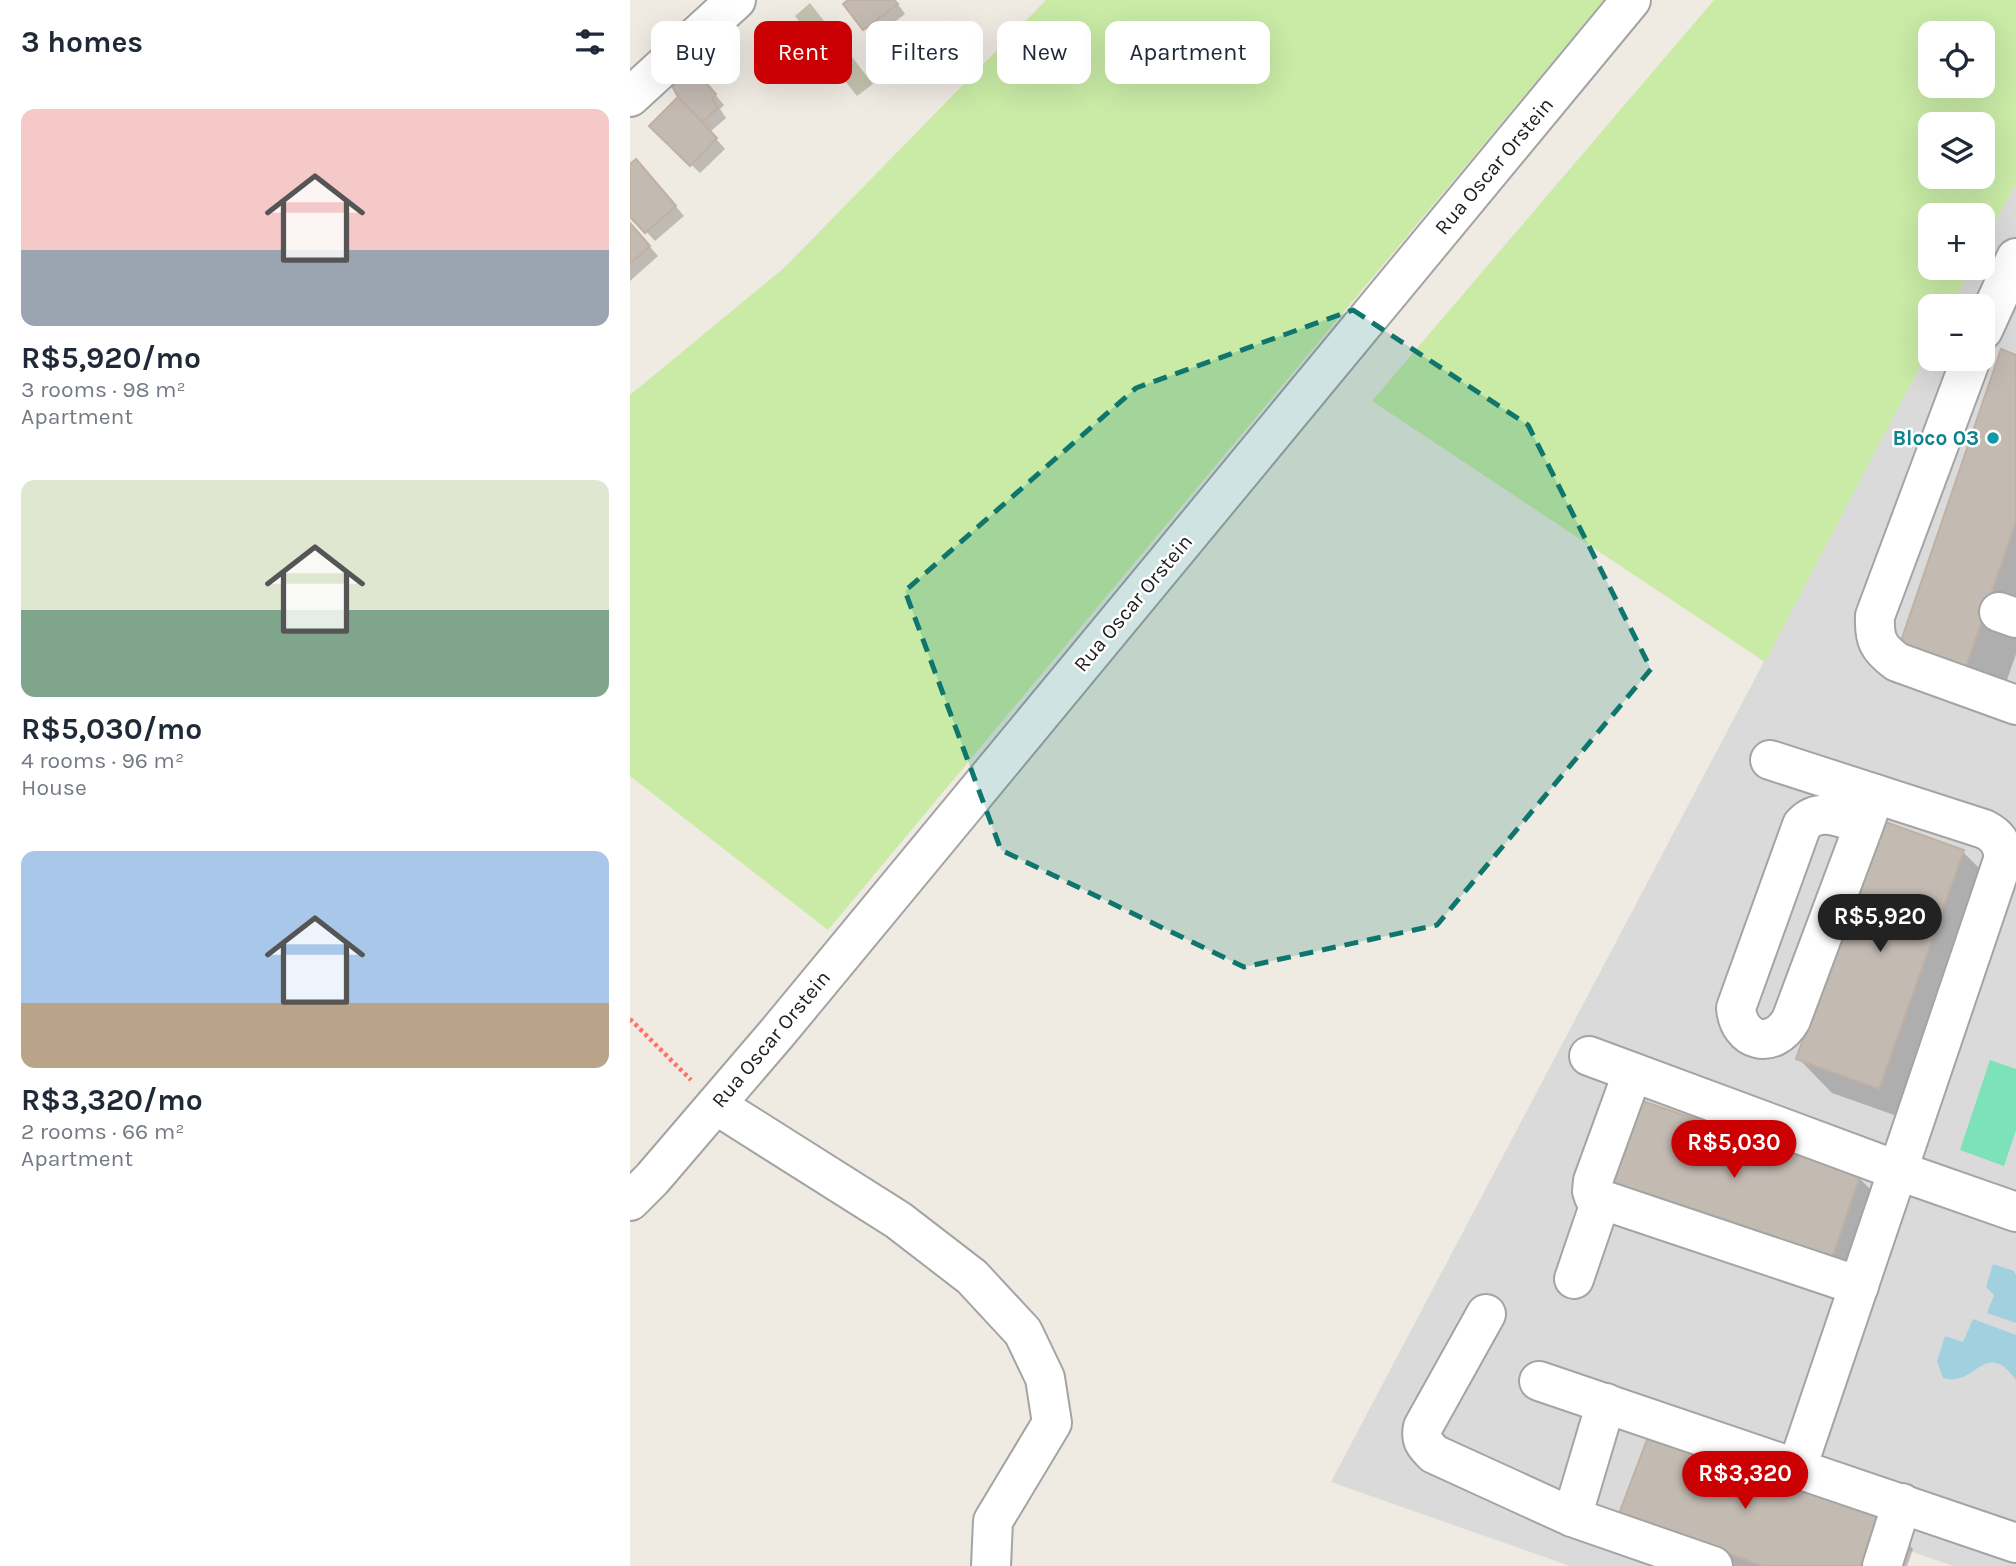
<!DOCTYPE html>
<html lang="en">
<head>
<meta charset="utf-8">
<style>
  body { margin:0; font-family:Karla,sans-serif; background:#f2f2f3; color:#1f2937; height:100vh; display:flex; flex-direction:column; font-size:26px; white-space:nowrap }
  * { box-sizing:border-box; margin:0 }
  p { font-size:23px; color:#747a83 }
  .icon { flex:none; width:38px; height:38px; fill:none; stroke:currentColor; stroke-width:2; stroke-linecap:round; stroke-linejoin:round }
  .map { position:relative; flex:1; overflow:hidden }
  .sheet { display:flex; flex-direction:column; background:#fff; width:630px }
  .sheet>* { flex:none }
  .banner { position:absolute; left:21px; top:21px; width:665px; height:63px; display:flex; gap:14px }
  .controls { position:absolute; left:1288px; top:21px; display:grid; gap:14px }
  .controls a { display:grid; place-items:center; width:77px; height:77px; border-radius:14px; background:#fff; box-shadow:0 7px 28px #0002; font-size:35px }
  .price { position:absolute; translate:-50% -60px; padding:0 16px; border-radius:24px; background:#ca0003; color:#fff; font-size:23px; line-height:46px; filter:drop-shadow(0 2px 4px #0008) }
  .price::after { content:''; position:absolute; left:50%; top:42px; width:21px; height:16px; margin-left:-10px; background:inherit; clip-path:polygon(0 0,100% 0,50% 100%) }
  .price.active { background:#222; color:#fff }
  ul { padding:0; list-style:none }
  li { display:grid; align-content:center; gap:14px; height:371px; padding:0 21px }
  li span { display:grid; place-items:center; height:217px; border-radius:14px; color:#555 }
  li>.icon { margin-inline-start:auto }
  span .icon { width:126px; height:126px; fill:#fffc; stroke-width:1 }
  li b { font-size:30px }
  h2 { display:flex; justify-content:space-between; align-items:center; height:84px; padding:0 21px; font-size:30px }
  .pill { padding:0 24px; border-radius:14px; background:#fff; box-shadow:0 7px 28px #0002; font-size:24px; line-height:63px }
  .pill.active { background:#ca0003; color:#fff }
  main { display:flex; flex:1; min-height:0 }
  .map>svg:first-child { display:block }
  .residential { fill:#dbdada }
  .construction { fill:#c3c3ae }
  .grass { fill:#c9eba6; fill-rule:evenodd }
  .pitch { fill:#7de1b9 }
  .water { fill:#a1d1de }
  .shadow { fill:#0003 }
  .building { fill:#c3bab2; stroke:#c1b0a4; stroke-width:2 }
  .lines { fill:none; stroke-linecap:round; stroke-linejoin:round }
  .minor-casing { stroke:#a4a4a4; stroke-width:42 }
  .path { stroke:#fe7164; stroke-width:4.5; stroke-dasharray:3.5 3.5; stroke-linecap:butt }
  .minor { stroke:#fff; stroke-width:38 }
  .marked { fill:#0f766e; fill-opacity:0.2; stroke:#0f766e; stroke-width:5; stroke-dasharray:14 9; stroke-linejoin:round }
  .culture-dot { fill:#0f9aa8; stroke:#fff; stroke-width:2.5 }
  .labels { text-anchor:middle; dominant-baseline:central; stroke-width:5; stroke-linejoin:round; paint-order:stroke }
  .street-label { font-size:21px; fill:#1d1d1d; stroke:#fff }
  .culture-label { font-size:21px; font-weight:bold; fill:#0d838f; stroke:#fff; text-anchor:end }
</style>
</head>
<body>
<main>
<section class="sheet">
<h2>3 homes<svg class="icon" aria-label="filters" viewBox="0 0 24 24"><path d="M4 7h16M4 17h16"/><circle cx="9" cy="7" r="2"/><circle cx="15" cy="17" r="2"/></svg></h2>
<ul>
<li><span style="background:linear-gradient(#f6c9c9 65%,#9aa5b1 0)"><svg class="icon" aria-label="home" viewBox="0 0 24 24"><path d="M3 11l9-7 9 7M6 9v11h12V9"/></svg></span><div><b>R$5,920/mo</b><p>3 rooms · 98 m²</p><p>Apartment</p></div></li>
<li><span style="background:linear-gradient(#dfe7d0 60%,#7fa58c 0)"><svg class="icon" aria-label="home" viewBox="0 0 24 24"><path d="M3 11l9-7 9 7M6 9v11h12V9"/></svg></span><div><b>R$5,030/mo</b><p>4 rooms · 96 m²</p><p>House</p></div></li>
<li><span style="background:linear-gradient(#a9c7e8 70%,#b9a48a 0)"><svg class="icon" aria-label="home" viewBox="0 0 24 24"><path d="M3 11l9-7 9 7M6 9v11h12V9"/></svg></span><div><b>R$3,320/mo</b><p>2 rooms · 66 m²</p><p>Apartment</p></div></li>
</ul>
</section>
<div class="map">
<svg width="1386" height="1566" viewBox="0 0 1386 1566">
  <rect width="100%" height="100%" fill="#efeae2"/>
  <!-- residential -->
  <polygon class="residential" points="1386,183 1386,1566 1323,1566 1277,1550 1272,1566 940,1566 701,1482 1300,347 1300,359 1353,359 1353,306 1321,306 1342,268 1353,268 1353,246"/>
  <!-- construction -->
  <polygon class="construction" points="180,3 243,84 227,96 165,16"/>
  <!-- grass -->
  <g class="grass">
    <polygon points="416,0 974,0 198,930 0,776 0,395 154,268"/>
    <path d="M 1084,0 L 1386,0 L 1386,183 L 1353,246 L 1353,215 L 1300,215 L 1300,268 L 1342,268 L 1321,306 L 1300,306 L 1300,347 L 1135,662 L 742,401 ZM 1300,33 L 1353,33 L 1353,86 L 1300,86 ZM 1300,124 L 1353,124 L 1353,177 L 1300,177 Z"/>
  </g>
  <!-- pitch -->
  <polygon class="pitch" points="1360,1060 1386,1069 1386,1130 1374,1166 1330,1150"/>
  <!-- water -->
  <g class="water">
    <polygon points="1363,1264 1384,1271 1386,1275 1386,1323 1357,1313 1364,1295 1356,1287"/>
    <path d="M 1343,1319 L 1386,1335 L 1386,1380 C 1355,1337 1346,1388 1313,1378 L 1307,1361 L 1315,1336 L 1333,1342 Z"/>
  </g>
  <!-- shadow -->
  <g class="shadow">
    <polygon points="221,0 265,0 275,14 244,38 216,4"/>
    <polygon points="72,79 94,105 90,109 96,118 80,132 95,149 70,173 21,126"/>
    <polygon points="0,167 15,170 54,216 25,241 0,214"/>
    <polygon points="0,224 28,256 0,281"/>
    <polygon points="1386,357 1386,654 1369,703 1305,681"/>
    <polygon points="1333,852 1367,886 1284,1122 1202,1093 1168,1058"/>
    <polygon points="1229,1178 1263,1212 1235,1294 1014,1217"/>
    <polygon points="991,1514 1249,1514 1283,1549 1277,1566 1075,1566"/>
  </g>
  <!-- building -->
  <g class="building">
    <polygon points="218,0 264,0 268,4 233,30 213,4"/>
    <polygon points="63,68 86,94 82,99 88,108 72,122 48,97 42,86"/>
    <polygon points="48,97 87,138 60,166 19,126"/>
    <polygon points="6,159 46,206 15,233 0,217 0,164"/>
    <polygon points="0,223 20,246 0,264"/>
    <polygon points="1371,349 1386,355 1386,521 1335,670 1269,647"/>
    <polygon points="1250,820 1334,850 1249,1089 1166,1059"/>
    <polygon points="1007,1099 1230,1176 1201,1261 978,1183"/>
    <polygon points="1018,1437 1250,1513 1231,1566 1133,1566 989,1514"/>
  </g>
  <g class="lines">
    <defs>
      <g id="minor">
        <polyline points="0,97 106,0"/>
        <polyline points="1353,330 1386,258"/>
        <path d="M 1341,359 L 1245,616 C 1244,640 1248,648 1267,662 L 1386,705"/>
        <polyline points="1369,612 1386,618"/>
        <path d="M 1140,760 L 1354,829 C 1368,836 1371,842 1374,857 L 1167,1468"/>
        <path d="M 1234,825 C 1212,818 1189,806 1172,825 L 1106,1008 C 1109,1042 1143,1051 1161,1020 L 1234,825 L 1245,794"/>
        <polyline points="959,1056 1269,1171 1386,1212"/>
        <polyline points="1002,1074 963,1181 962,1191 964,1197 1229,1286"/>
        <polyline points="86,1105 268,1220 342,1277 393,1332 415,1378 422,1423 363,1521 361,1566"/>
        <polyline points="0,1201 22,1179 148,1032 1001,0"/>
        <polyline points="944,1279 971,1200"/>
        <path d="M 856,1314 L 793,1427 C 790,1440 795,1445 804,1454 L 942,1517"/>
        <polyline points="909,1381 1386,1543"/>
        <polyline points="976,1403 942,1517 1083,1566"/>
        <polyline points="1252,1566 1272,1503"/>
      </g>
    </defs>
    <!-- minor casing -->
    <use href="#minor" class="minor-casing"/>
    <!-- path -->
    <polyline class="path" points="0,1019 61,1080"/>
    <!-- minor -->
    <use href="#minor" class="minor"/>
  </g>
  <!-- marked area -->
  <path class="marked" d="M 723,310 L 898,425 L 1021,669 L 807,925 L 614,967 L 371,850 L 275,591 L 506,388 Z"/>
  <!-- markers -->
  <circle class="culture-dot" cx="1363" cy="438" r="7"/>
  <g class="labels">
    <!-- street labels -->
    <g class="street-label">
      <text transform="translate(864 166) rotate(-50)">Rua Oscar Orstein</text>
      <text transform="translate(503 603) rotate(-50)">Rua Oscar Orstein</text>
      <text transform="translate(141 1039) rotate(-50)">Rua Oscar Orstein</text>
    </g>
    <!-- culture labels -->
    <g class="culture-label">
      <text x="1349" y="438">Bloco 03</text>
    </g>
  </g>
</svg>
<div class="controls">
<a><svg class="icon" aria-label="locate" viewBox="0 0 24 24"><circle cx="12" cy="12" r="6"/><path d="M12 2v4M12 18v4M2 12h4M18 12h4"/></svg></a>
<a><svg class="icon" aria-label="layers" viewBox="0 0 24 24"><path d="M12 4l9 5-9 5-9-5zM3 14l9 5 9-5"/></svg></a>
<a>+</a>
<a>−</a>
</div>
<b class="price active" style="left:1250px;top:954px">R$5,920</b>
<b class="price" style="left:1104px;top:1180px">R$5,030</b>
<b class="price" style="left:1115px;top:1511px">R$3,320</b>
<div class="banner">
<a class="pill">Buy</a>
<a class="pill active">Rent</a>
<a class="pill">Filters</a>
<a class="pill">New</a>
<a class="pill">Apartment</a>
</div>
</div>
</main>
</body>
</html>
